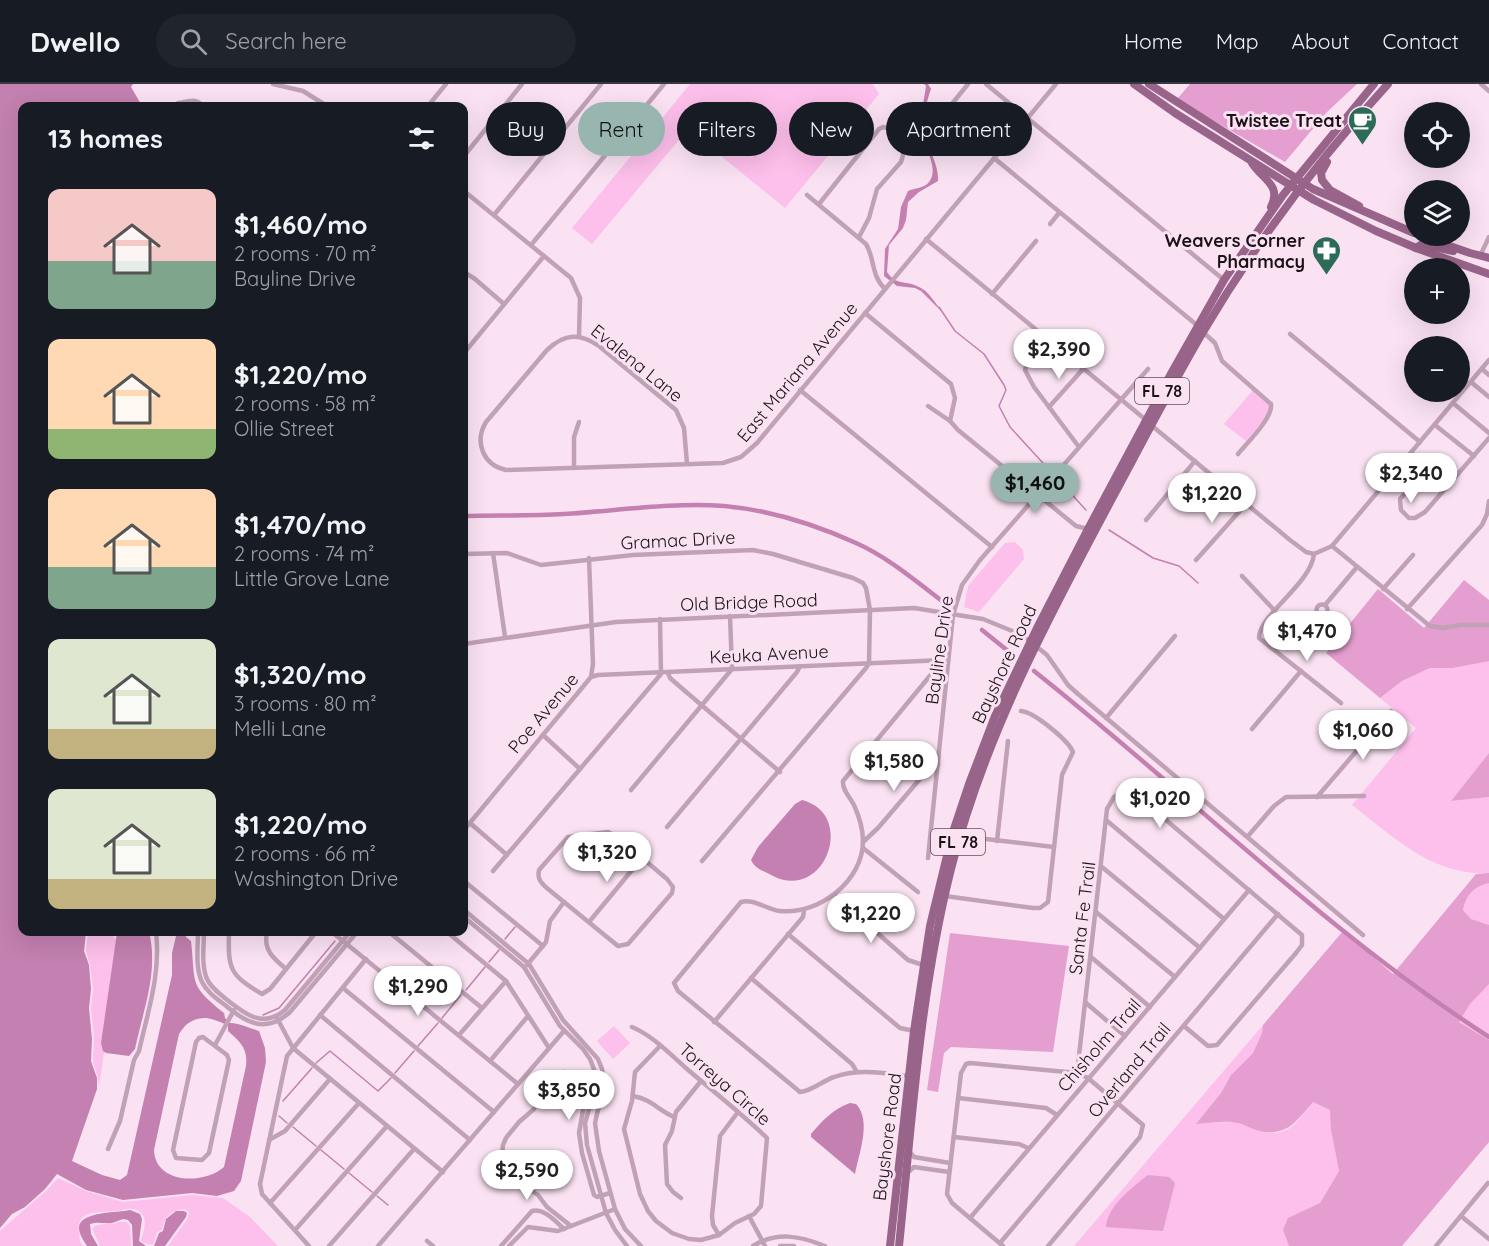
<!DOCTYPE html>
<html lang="en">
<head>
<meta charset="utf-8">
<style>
  body { margin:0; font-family:Quicksand,sans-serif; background:#20242c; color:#f1f3f6; height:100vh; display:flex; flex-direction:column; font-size:22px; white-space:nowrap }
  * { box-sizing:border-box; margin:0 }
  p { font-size:20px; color:#9ea1a6 }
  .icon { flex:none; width:33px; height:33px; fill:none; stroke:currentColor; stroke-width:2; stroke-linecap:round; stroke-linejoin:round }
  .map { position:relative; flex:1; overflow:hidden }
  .sheet { position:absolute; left:18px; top:18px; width:450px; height:834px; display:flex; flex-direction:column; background:#171b24; border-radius:12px; box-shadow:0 6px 24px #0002 }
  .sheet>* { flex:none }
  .top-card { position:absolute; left:486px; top:18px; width:570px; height:54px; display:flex; gap:12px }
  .buttons { position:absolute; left:1404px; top:18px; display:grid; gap:12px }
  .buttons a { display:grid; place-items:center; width:66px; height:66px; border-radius:50%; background:#171b24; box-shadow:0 6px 24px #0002; font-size:30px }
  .price { position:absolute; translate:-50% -51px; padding:0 14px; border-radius:21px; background:#fff; color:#222; font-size:20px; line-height:39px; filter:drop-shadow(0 2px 3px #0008) }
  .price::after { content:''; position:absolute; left:50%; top:36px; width:18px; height:14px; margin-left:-9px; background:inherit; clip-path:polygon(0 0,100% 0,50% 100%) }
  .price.selected { background:#98b6af; color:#111 }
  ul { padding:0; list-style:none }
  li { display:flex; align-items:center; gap:18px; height:150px; padding:0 30px }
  li span { display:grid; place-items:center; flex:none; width:168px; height:120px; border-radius:12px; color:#555 }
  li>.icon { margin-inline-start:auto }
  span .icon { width:72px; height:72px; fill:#fffc; stroke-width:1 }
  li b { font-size:26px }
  h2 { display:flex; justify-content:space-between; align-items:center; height:72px; padding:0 30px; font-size:26px }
  .chip { padding:0 21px; border-radius:27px; background:#171b24; box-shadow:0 6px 24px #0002; font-size:21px; line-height:54px }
  .chip.selected { background:#98b6af; color:#111 }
  header { display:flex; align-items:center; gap:36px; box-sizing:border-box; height:84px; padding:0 30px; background:#171b24; border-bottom:2px solid #363941 }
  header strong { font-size:28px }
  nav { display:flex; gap:33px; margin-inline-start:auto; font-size:21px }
  .search { width:420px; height:54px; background:#20242c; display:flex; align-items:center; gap:15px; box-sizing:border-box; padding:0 21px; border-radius:33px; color:#9ea1a6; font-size:22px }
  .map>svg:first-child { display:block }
  .green { fill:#fdbfeb }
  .forest { fill:#e49fd0 }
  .water { fill:#c380b0; fill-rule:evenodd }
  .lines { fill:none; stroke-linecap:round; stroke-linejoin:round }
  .stream { stroke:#c380b0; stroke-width:1.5 }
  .canal { stroke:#c380b0; stroke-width:4.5 }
  .street { stroke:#c0a1b6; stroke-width:4.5 }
  .primary { stroke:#99648a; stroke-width:8 }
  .labels { text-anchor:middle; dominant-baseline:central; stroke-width:6; stroke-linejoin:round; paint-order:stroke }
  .shield { fill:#fae2f2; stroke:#5d5059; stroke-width:1.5 }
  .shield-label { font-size:16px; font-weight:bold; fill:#1a1217 }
  .poi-label { font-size:18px; font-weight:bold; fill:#1a1217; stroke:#fae2f2; text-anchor:end }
  .street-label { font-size:18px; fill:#1a1217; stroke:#fae2f2 }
</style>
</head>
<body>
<header>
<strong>Dwello</strong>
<div class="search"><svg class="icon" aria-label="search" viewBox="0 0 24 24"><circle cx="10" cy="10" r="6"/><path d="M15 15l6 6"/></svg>Search here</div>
<nav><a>Home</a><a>Map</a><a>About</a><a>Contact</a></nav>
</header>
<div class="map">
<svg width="1489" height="1162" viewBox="0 0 1489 1162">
  <rect width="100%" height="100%" fill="#fae2f2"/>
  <!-- green -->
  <g class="green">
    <polygon points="690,0 873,0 879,10 785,124 688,45 592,160 572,144"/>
    <polygon points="1253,306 1269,321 1267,332 1246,357 1224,340"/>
    <polygon points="1015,458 1023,466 1024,475 979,528 964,523 968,502 1005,459"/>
    <path d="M 1485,577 L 1489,577 L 1489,669 L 1451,717 L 1489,713 L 1489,789 C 1432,792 1394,753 1352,721 L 1416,644 L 1380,614 L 1402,597 L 1430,584 L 1453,584 Z"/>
    <path d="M 1489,799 L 1489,841 L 1471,835 L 1463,826 C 1466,811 1474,802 1489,799 Z"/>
    <polygon points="88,848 110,848 116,856 101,959 104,968 99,1003 98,994 93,977 94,955 91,924 93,905 90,881 86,867"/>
    <polygon points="1489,900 1489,956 1459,938 1470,920"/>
    <path d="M 1263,941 L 1262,949 L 1253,969 L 1231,991 L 1221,1009 L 1197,1040 C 1210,1039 1226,1036 1239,1039 C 1253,1042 1269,1053 1284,1047 C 1296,1043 1305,1027 1313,1018 L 1331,1026 L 1331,1046 L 1339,1087 L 1320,1119 L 1301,1128 L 1283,1146 L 1289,1162 L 1074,1162 Z"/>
    <polygon points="614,942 630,959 613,975 597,957"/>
    <path d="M 58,1094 L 86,1107 L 123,1118 L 192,1111 L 223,1114 L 250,1133 L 278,1162 L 168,1162 L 188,1134 L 189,1128 L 185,1125 C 171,1126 164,1132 162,1146 L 157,1148 L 153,1161 L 144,1159 L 141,1157 C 143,1149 148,1137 142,1130 C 134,1121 124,1126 115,1127 C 99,1129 75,1125 79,1149 C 80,1155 79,1157 83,1162 L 0,1162 L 0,1147 L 46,1107 Z"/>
    <path d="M 119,1138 L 127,1138 L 130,1142 L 131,1162 L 100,1162 L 92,1144 C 100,1138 110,1142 119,1138 Z"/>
  </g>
  <!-- forest -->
  <g class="forest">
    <polygon points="1190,0 1357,0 1327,28 1285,78 1207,33 1178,14"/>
    <polygon points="1464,496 1489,516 1489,577 1453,584 1430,584 1402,597 1380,614 1326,569 1378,505 1424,544"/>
    <polygon points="1489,669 1489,713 1451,717"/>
    <path d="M 1489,789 L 1489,799 C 1474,802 1466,811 1463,826 L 1471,835 L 1489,841 L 1489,900 L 1470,920 L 1459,938 L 1489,956 L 1489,1058 L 1402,1162 L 1289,1162 L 1283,1146 L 1288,1134 L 1320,1119 L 1339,1087 L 1331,1046 L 1330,1026 L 1313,1018 C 1295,1039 1286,1054 1256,1046 C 1250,1044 1244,1040 1238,1039 C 1225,1036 1209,1039 1196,1040 L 1221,1009 L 1231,991 L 1253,969 L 1262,949 L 1263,941 L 1343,847 L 1393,890 L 1476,790 Z"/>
    <polygon points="950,849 1069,862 1053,968 951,963 944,969 938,1008 927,1006"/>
    <path d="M 1148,1091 L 1169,1093 L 1175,1099 L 1163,1147 L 1106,1143 C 1107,1122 1133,1103 1148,1091 Z"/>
  </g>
  <!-- water -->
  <g class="water">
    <path d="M 0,0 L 133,0 L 131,3 L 142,22 L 22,22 L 22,848 L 86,848 L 84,867 L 89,881 L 91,905 L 89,924 L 92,955 L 91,977 L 97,994 L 97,1005 L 72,1077 L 102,1091 L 120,1096 L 127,1091 L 172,891 L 172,869 L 177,848 L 185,848 L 186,853 L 191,857 C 196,900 188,900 224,929 L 225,934 L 230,939 C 235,938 253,945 259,947 L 265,964 L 266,978 L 241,1097 L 234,1107 L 217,1112 L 192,1109 L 123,1116 L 86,1106 L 57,1090 L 45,1105 L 25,1123 L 12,1130 L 0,1144 ZM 206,934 C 213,935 222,938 228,942 L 228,947 C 240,958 248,964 246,982 L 224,1083 C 204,1101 155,1100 154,1066 L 179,950 C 186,939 193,934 206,934 Z"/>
    <path d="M 924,0 L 928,0 L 931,5 C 926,18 922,39 925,52 C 929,67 939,81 938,97 L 919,108 L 908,118 L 906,136 L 903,144 L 889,161 L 887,188 C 897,202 904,196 917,202 C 930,207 935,220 944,230 L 921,207 L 915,204 L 897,202 L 884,192 L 885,165 L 898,145 L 901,123 L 908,107 C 914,104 925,104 929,98 C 939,85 926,66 922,53 C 918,38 924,18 926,2 Z"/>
    <path d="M 802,716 C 857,730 825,818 773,792 C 764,787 755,785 751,776 L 758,763 L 795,720 Z"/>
    <path d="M 117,848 L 149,848 C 159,887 143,927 135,965 L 129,972 L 106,969 L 103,967 L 101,959 Z"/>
    <path d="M 850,1019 L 856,1020 C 872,1037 859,1069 855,1090 L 811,1053 L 811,1050 C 822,1037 833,1025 850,1019 Z"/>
    <path d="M 130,1126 L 140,1130 L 142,1135 L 139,1157 L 146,1162 L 133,1162 L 132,1141 L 128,1136 C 121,1134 120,1137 112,1139 C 105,1140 98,1137 90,1140 L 91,1150 L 98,1162 L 87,1162 C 84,1157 79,1150 79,1144 C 79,1127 118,1129 130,1126 Z"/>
    <polygon points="176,1127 184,1127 187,1129 186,1133 165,1162 154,1162 159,1149 163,1147 166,1135"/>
  </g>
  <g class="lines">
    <!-- stream -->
    <g class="stream">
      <polyline points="939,223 955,247 984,270 1004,301 1006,306 999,322 1010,343 1086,426"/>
      <polyline points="1109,446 1153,474 1179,482 1198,499"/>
      <polyline points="342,849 343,848"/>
      <polyline points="505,855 515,843"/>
      <polyline points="489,878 499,866"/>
      <polyline points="466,906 485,883"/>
      <polyline points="263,931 279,924 335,857"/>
      <polyline points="442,934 461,911"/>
      <polyline points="418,962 438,939"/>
      <polyline points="316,979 330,967 378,1007 391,994"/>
      <polyline points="395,989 414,967"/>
      <polyline points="283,1017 312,984"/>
      <polyline points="279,1032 287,1039"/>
      <polyline points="293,1043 316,1062"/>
      <polyline points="321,1066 344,1085"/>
      <polyline points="349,1089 372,1108"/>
      <polyline points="377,1112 388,1121"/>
    </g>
    <!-- canal -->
    <g class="canal">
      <path d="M 464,432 C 497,431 530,432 564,430 C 615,427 673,418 724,422 C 769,426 814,440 856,459 C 888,473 918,499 946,520"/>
      <polyline points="982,546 1013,571"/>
      <path d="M 1034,587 C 1187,708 1325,847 1489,953"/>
    </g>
    <!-- street -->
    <g class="street">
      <polyline points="273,0 303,7 327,22"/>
      <polyline points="986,0 1224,196"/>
      <polyline points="1481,0 1489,7"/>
      <path d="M 178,19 C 187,18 197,13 202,22"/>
      <polyline points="428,22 446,0"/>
      <polyline points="947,26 968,0"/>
      <polyline points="464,72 522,0"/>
      <polyline points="994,74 1198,242"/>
      <polyline points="464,107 571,194 580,214 579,252"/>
      <path d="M 807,111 L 866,160 C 875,175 871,192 885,205"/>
      <path d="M 819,120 L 879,45 L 883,43 C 899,45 907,64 901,78 L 877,105 L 869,134 L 859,153"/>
      <polyline points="494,131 601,0"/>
      <polyline points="1050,140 1059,129"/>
      <polyline points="926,155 1146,336"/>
      <polyline points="531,161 664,0"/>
      <polyline points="1480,172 1489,153"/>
      <polyline points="464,188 475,195 504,220"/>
      <polyline points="992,210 1036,157"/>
      <polyline points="865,229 951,300 955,314 950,337 958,346 1076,442 1088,445"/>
      <path d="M 1203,248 L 1215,259 L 1222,277 L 1271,320 C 1273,334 1247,359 1238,370"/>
      <polyline points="1290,250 1420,358"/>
      <polyline points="1047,254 1028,276 1025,286 1034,303 1079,363"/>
      <polyline points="464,269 544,172"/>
      <polyline points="1482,285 1489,291"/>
      <polyline points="1471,298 1489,313"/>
      <polyline points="800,306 992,463"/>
      <polyline points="1453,319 1489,349"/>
      <polyline points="928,322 950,337"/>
      <polyline points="1049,323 1084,284"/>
      <polyline points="1151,341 1290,456 1306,468 1314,470"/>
      <polyline points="1435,341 1474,372"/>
      <polyline points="1404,377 1421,391"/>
      <path d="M 687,380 L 684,344 L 676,326 L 599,262 C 580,249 565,249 547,266 L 486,338 C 474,358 483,381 506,386 L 723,379 L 741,373 L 757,359 L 1056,0"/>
      <polyline points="574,384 574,353 579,338"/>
      <polyline points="1453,396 1435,383 1427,385 1400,415 1401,426 1409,434 1415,434 1425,428 1489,354"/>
      <polyline points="1146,436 1195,377"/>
      <polyline points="1332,462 1430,542 1443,544 1461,541 1489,541"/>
      <polyline points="493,469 505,553"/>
      <polyline points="464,470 507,469 541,481 633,471 753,466 773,470 853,494 863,499 866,504 870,526 869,579 866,584 702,777"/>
      <polyline points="1314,470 1332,462 1489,276"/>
      <path d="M 1314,470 C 1311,500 1259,531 1259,554 L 1341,619"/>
      <polyline points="1196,476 1246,420"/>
      <polyline points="1242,492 1275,527"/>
      <polyline points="1383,505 1413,471"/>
      <circle cx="1322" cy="526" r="5.5"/>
      <polyline points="1325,521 1357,483"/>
      <polyline points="1407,525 1482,441 1487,430 1489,417"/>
      <polyline points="464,560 616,538 914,524 983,535 1022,551 1047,571 1068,601 1078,610 1363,851"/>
      <polyline points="668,589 670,594 685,607 780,688"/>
      <polyline points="591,593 598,591 944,576"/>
      <polyline points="1106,634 1175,552"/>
      <polyline points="1252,645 1301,587"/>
      <polyline points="543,651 580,685"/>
      <polyline points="631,706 732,585 730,532"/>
      <polyline points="1317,713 1391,627"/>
      <polyline points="1106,736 1224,835"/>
      <polyline points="470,739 507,771"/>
      <polyline points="667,743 797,588 800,582"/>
      <polyline points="464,746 591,593 593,580 589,474"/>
      <path d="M 608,748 L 616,752 L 667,795 L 673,803 L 672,809 L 628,860 L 618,862 L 548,805 C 541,799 537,795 539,786 L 568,753 Z"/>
      <polyline points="960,752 1054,763"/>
      <polyline points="1248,752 1274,722 1286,713 1364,712"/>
      <polyline points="997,757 1008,657"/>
      <polyline points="863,758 878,744 925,689 938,680"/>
      <polyline points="863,764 918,808"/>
      <polyline points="928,774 953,531 962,501 980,476 1148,285"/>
      <polyline points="1102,783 1200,864"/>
      <polyline points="493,787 661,590 660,535"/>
      <polyline points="464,797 543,862"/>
      <polyline points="834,811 908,876 923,881"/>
      <path d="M 945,812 L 1033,824 L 1040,824 L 1048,818 L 1062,691 L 1073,668 C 1068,656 1034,628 1021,627"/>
      <polyline points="464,826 529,880 563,936 598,975 602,985 604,1000 595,1039 599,1067 615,1125 625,1145 641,1162"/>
      <polyline points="1096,828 1175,893"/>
      <polyline points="464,833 524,883 560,942 583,965 590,975 595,988 596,1001 585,1039 587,1061 606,1129 615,1146 627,1162"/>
      <polyline points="589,838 642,774"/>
      <path d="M 198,848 C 198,863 195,883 202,898 C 207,908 216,914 225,921 C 246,939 266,950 290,928 L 357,848"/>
      <path d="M 204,848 C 204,862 201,881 207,895 C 211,904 219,909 226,915 C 245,930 263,945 285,926 L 350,848"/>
      <path d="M 229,848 C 228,884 229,891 262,910 L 270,905 L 316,848"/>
      <path d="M 267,848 C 263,866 273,874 286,885"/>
      <polyline points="332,848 518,1000"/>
      <polyline points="389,848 482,924"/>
      <polyline points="447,848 506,897 549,964"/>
      <polyline points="788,850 900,944 914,947"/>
      <polyline points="1091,873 1150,923"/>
      <polyline points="527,881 546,858 550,837 564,818"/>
      <polyline points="751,894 852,980 857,988"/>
      <polyline points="343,904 494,1028"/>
      <polyline points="1086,919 1125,952"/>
      <polyline points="320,931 470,1056"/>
      <polyline points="277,934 293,964 443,1088"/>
      <polyline points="714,938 803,833 804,826"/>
      <path d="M 632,943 C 653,952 670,970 687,985 C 714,1008 742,1030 767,1054 L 761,1122 L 754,1130 L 735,1139 L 719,1151 L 701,1156 L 689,1155 L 672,1149 L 656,1137 L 648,1127 L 640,1110 L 624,1045 L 632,1017 L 635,988 L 660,962"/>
      <polyline points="459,951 506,897"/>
      <polygon points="203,953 227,971 229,976 209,1069 202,1076 176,1074 173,1066 196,958 199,954"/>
      <polyline points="215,961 234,926"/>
      <polyline points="490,977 528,932"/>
      <polyline points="1077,989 1107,725 1114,713 1125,706 1134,709 1302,851 1302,861 1296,869 1217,961 1208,962 1184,942"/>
      <path d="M 909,992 C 884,989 858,984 834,993 C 822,997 812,1007 800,1008 L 678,907 L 674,899 L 741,818 C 753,814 768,826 780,827 C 819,831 863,797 863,757 C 863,745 859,732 854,721 C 850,713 842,706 843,697 L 943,576"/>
      <path d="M 633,1012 C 651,1015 658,1026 674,1033"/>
      <polyline points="958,1014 1046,1024 1057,1031"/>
      <polyline points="954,1053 1019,1060 1028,1064"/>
      <polyline points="269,1056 285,1047 330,995"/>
      <path d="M 108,1065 L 120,1037 L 134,976 L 139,967 C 148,927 161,889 156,848"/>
      <polyline points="909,1067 914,1073 950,1079"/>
      <polyline points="907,1089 914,1083 949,1088"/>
      <polyline points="681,1114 673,1108 667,1100 665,1061 672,1047 676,1028 701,997"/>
      <polyline points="270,1119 359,1019"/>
      <polyline points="749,1132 765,1162"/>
      <polyline points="1461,1132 1489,1155"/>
      <polyline points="970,1134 1249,806"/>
      <polyline points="571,1142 547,1123 538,1111 507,1090 501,1079 503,1061 506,1054 519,1038 534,1025 538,1018 563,988 580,989 590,1001 584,1021 579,1049 582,1069 594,1111 597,1113 610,1109"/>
      <polyline points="295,1146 387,1042"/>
      <polyline points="719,1151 713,1141 712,1132 720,1052 738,1028"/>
      <polyline points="427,1157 433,1162"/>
      <polyline points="1000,1159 1278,830"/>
      <polyline points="309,1162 262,1110 260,1100 287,972 366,875"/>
      <polyline points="329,1162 414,1065"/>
      <polyline points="378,1162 564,947"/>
      <path d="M 501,1162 L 532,1127 C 544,1124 555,1137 564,1145"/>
      <polyline points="509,1162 528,1143 558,1147 615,1125"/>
      <path d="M 753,1162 C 777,1147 800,1152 825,1162"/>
      <polyline points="780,1162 794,1162"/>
      <polyline points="1003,1162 952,1119 947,1110 961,989 966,980 970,979 1077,989 1088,994 1143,1041 1140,1053 1048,1162"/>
      <polyline points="1436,1162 1488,1099"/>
    </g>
    <!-- primary -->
    <g class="primary">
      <polyline points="1134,0 1175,29 1314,116 1376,147 1416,164 1489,190"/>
      <polyline points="1149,0 1313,105 1414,149"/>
      <polyline points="1327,78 1321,89 1322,96 1330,106 1359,122"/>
      <path d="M 1252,79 C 1263,96 1282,101 1271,123"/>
      <polyline points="1421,152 1470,169 1489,174"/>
      <polyline points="1416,164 1422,160 1453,167"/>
      <polyline points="890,1162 914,947 930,842 952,751 969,700 995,632 1038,542 1088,445 1172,288 1224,196 1283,111 1374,0"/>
      <path d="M 899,1162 C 912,1036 920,908 951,785 C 983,657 1045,540 1107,424 C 1139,365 1169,306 1203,248 C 1255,160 1319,75 1388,0"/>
    </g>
  </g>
  <!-- icons -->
  <defs>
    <symbol id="cafe-pin" viewBox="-11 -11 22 30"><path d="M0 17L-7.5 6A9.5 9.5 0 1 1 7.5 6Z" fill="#2b6b58" stroke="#fae2f2"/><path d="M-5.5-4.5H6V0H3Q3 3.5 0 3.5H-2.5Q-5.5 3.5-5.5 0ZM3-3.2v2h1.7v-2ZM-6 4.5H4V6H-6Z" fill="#fff"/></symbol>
    <symbol id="pharmacy-pin" viewBox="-11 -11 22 30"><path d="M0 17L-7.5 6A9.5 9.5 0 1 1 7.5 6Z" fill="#2b6b58" stroke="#fae2f2"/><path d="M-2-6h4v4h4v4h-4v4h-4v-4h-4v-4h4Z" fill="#fff"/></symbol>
  </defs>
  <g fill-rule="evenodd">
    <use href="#cafe-pin" x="1346" y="20" width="33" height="45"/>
    <use href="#pharmacy-pin" x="1310" y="150" width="33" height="45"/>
  </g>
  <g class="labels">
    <!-- shield labels -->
    <g class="shield">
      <rect x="1135" y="294" width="54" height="26" rx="4.5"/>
      <rect x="931" y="745" width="54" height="26" rx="4.5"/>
    </g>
    <g class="shield-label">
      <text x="1162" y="307">FL 78</text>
      <text x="958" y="758">FL 78</text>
    </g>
    <!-- poi labels -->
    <g class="poi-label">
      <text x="1342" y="36">Twistee Treat</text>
      <text x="1305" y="156">Weavers Corner<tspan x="1305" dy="21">Pharmacy</tspan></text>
    </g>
    <!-- street labels -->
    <g class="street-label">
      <text transform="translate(637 279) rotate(39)">Evalena Lane</text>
      <text transform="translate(797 288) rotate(-50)">East Mariana Avenue</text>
      <text transform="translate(678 456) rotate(-3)">Gramac Drive</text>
      <text transform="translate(749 518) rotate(-2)">Old Bridge Road</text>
      <text transform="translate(939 566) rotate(-82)">Bayline Drive</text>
      <text transform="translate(769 570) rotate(-3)">Keuka Avenue</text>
      <text transform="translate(1004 580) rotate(-65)">Bayshore Road</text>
      <text transform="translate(543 629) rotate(-50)">Poe Avenue</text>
      <text transform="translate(1082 834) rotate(-83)">Santa Fe Trail</text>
      <text transform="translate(1099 961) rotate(-49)">Chisholm Trail</text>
      <text transform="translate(1129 986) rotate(-50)">Overland Trail</text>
      <text transform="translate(725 1000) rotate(41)">Torreya Circle</text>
      <text transform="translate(887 1053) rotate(-83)">Bayshore Road</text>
    </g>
  </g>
</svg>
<div class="buttons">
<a><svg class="icon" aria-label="locate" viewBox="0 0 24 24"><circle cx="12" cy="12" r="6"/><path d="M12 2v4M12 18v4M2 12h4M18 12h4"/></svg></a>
<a><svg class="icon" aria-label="layers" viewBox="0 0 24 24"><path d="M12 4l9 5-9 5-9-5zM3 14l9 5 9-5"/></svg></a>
<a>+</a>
<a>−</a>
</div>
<b class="price" style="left:1059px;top:296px">$2,390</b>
<b class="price" style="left:1411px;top:420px">$2,340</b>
<b class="price selected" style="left:1035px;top:430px">$1,460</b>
<b class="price" style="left:1212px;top:440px">$1,220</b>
<b class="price" style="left:1307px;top:578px">$1,470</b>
<b class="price" style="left:1363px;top:677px">$1,060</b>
<b class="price" style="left:894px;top:708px">$1,580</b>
<b class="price" style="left:1160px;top:745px">$1,020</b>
<b class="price" style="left:607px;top:799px">$1,320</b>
<b class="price" style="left:871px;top:860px">$1,220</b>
<b class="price" style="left:418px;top:933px">$1,290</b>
<b class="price" style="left:569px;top:1037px">$3,850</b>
<b class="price" style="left:527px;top:1117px">$2,590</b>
<div class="top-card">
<a class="chip">Buy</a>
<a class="chip selected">Rent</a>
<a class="chip">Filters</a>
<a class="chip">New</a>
<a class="chip">Apartment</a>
</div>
<section class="sheet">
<h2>13 homes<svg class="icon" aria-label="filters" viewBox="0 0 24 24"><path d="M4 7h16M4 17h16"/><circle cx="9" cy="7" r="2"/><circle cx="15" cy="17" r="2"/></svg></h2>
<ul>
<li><span style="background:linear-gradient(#f6c9c9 60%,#7fa58c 0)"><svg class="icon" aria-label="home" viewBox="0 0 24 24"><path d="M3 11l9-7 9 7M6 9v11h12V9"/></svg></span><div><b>$1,460/mo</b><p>2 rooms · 70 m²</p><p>Bayline Drive</p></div></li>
<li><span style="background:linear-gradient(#ffd9b3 75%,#8fb573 0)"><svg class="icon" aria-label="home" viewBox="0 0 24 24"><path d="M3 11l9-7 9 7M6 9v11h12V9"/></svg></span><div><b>$1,220/mo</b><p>2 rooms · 58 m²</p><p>Ollie Street</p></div></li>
<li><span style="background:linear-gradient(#ffd9b3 65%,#7fa58c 0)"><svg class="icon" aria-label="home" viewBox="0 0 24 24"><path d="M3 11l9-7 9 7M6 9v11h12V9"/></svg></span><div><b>$1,470/mo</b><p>2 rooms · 74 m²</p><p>Little Grove Lane</p></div></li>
<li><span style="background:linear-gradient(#dfe7d0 75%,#c2b280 0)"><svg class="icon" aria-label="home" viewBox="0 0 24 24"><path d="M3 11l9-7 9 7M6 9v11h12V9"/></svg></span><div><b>$1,320/mo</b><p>3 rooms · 80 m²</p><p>Melli Lane</p></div></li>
<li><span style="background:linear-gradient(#dfe7d0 75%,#c2b280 0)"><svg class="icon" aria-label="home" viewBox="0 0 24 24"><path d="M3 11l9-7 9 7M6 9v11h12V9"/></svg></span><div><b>$1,220/mo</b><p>2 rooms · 66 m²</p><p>Washington Drive</p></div></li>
</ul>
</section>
</div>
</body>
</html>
